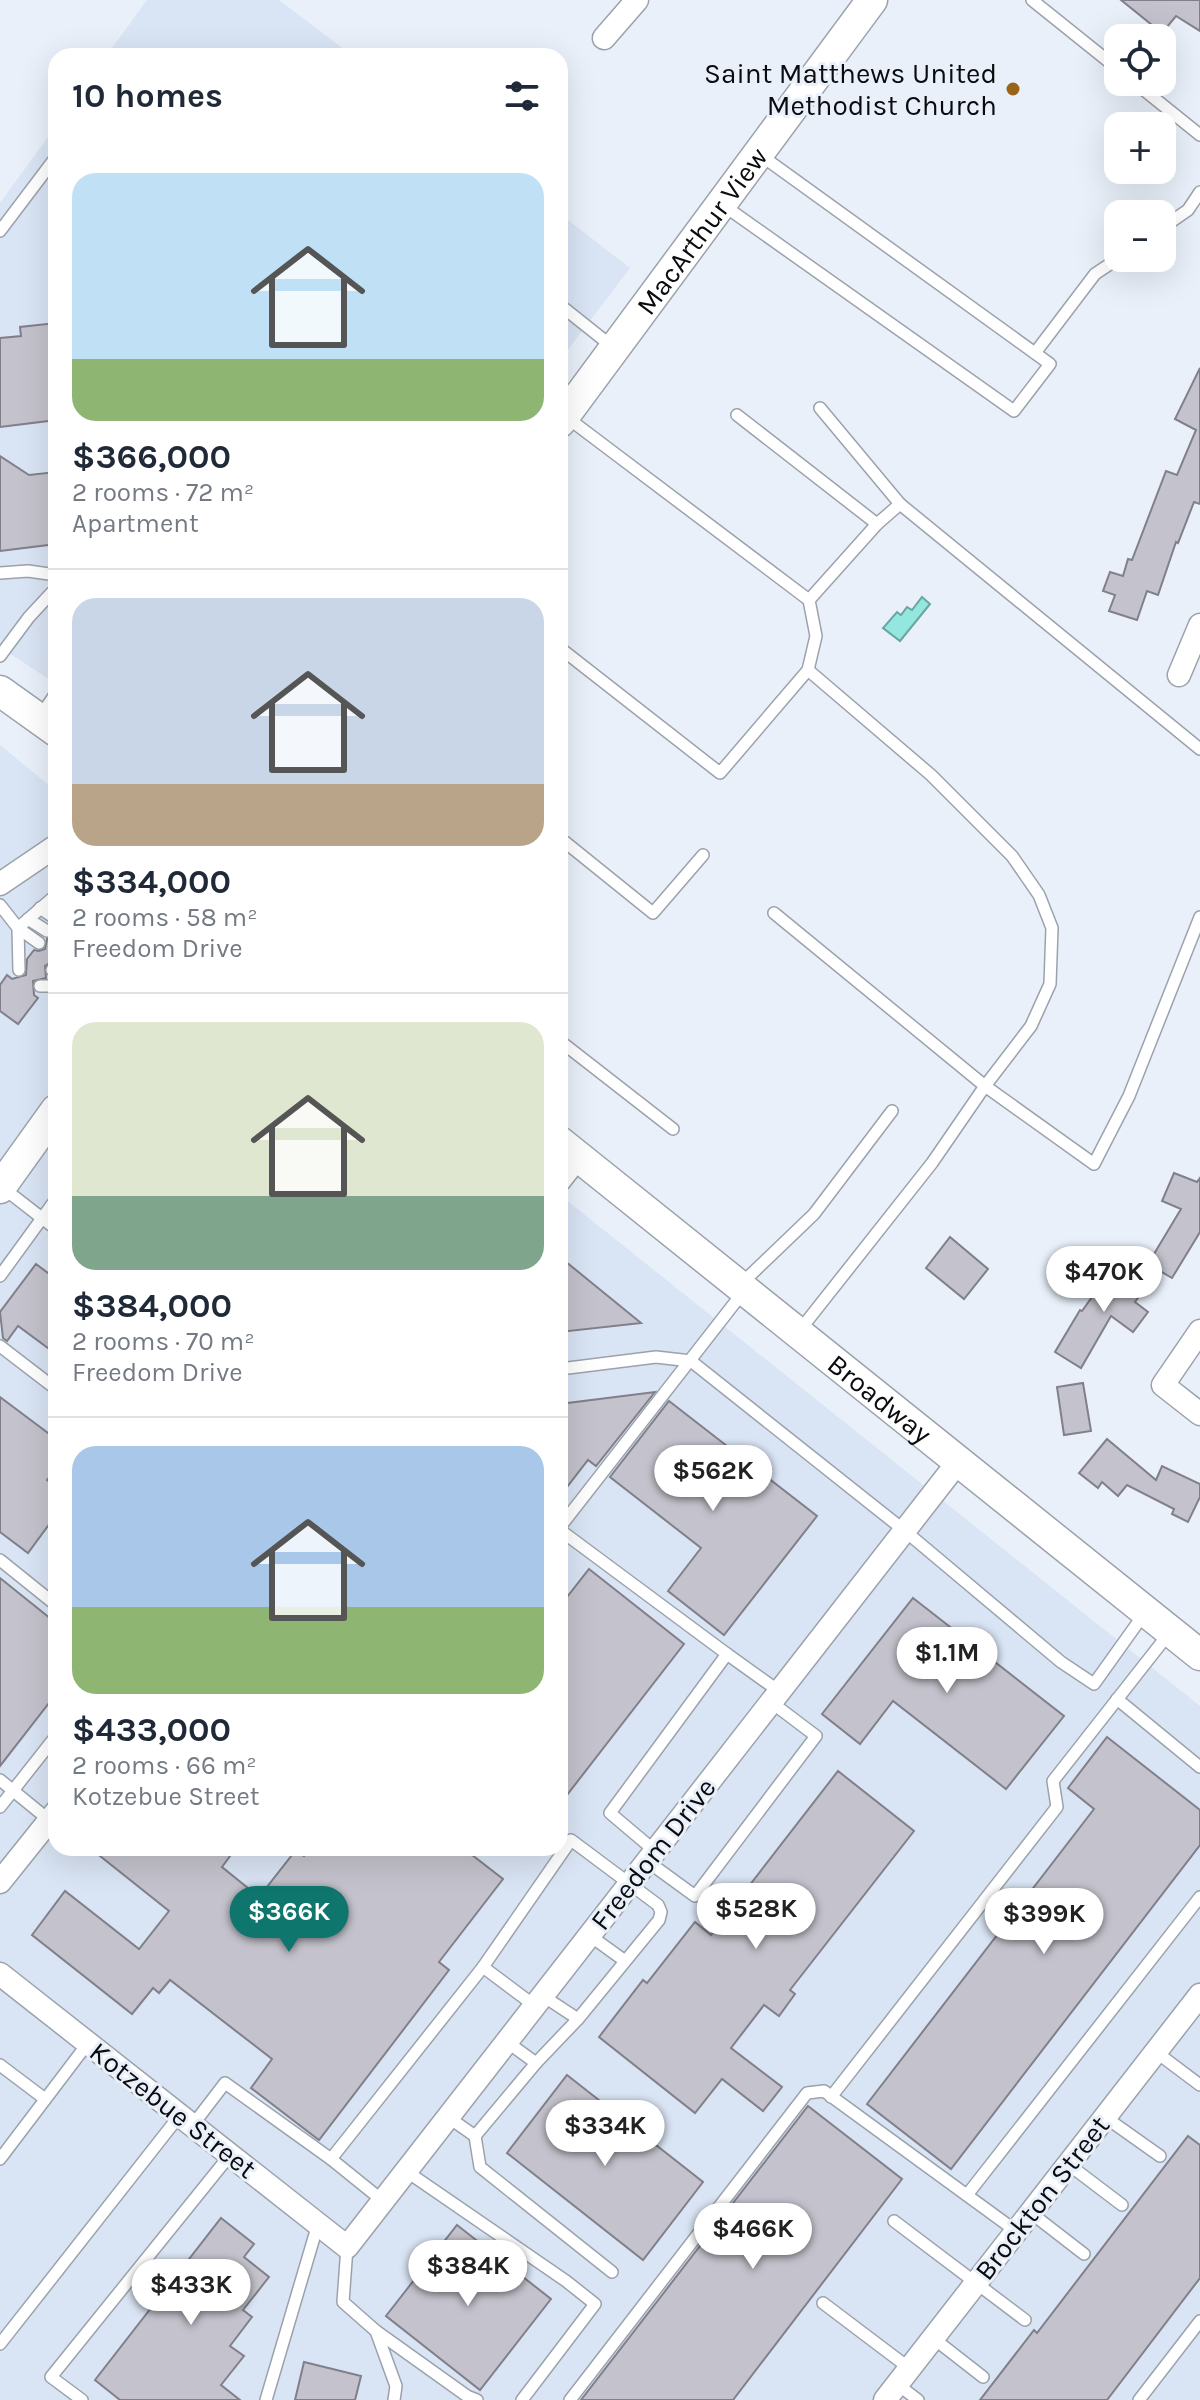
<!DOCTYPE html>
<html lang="en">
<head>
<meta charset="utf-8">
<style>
  body { margin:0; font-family:Karla,sans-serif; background:#f6f6f7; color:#1f2937; height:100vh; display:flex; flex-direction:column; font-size:30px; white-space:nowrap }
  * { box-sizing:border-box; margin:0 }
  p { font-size:26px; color:#747a83 }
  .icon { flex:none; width:44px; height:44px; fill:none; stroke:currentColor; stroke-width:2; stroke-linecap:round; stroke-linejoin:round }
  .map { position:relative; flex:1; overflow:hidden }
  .details { position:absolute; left:48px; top:48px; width:520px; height:1808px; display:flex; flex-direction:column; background:#fff; border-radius:24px; box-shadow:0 8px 32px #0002 }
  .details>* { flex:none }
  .tools { position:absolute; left:1104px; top:24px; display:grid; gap:16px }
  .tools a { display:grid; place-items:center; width:72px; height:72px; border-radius:16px; background:#fff; box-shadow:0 8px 32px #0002; font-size:40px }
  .price { position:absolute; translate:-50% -68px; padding:0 18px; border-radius:28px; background:#fff; color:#222; font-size:26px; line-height:52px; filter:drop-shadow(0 2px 4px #0008) }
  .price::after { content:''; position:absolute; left:50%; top:48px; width:24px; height:18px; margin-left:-12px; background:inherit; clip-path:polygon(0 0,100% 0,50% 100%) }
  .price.current { background:#0f766e; color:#fff }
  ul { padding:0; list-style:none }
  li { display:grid; align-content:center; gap:16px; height:424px; padding:0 24px }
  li+li { border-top:2px solid #e0e1e3 }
  li span { display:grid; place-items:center; height:248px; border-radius:24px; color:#555 }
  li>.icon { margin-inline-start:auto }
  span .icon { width:144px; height:144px; fill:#fffc; stroke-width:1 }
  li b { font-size:34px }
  h2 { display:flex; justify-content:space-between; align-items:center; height:96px; padding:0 24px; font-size:34px }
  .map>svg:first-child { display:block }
  .built { fill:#d9e4f4 }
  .water { fill:#93e7de; stroke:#6aa5a0; stroke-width:2 }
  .building { fill:#c4c3cd; stroke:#81808a; stroke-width:2 }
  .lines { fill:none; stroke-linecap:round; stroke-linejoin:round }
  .lane-casing { stroke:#9ba2ab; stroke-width:14 }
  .street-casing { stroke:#9ba2ab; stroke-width:25 }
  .secondary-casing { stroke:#9ba2ab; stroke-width:33 }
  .lane { stroke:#fff; stroke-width:11 }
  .street { stroke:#fff; stroke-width:22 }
  .secondary { stroke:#fff; stroke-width:30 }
  .poi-dot { fill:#976418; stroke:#e9f0fa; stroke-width:3 }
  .labels { text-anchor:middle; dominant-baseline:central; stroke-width:6; stroke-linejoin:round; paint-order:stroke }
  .poi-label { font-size:28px; fill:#090b0e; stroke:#e9f0fa; text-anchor:end }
  .street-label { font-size:28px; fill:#090b0e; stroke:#e9f0fa }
</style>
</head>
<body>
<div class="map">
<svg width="1200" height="2400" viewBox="0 0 1200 2400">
  <rect width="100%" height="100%" fill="#e9f0fa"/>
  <!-- built -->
  <g class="built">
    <polygon points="147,0 279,0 353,56 106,56"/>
    <polygon points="56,126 56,684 0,647 0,203"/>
    <polygon points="560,214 630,268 560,360"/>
    <polygon points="0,745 56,791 56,1848 560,1848 560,1195 1200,1706 1200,2400 0,2400"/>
  </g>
  <!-- water -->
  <polygon class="water" points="922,597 930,604 900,641 883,628 897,612 901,615 907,607 912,610"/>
  <!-- building -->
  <g class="building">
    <polygon points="1121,0 1200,0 1200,31 1176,16 1162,33"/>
    <polygon points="56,323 56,420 0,427 0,338 21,336 20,327"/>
    <polygon points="1200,368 1200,504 1194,502 1178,543 1176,542 1158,595 1147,591 1137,620 1109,611 1115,595 1103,591 1110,572 1123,576 1128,559 1132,560 1166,471 1177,475 1196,430 1175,419"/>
    <polygon points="0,456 29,475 56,472 56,544 0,551"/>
    <polygon points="55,927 56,927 56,962 51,962 45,966 46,978 33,981 34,995 38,998 18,1024 0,1011 0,985 7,975 12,979 26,975 27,959 34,950 39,951 45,949 47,939 55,935"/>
    <polygon points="1174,1173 1197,1182 1200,1178 1200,1232 1172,1278 1148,1264 1181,1209 1162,1201"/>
    <polygon points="950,1237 988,1269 964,1299 926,1268"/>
    <polygon points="560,1257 641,1323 560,1332"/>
    <polygon points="1117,1262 1148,1284 1135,1302 1148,1312 1133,1332 1111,1316 1081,1368 1055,1352 1080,1310 1082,1311"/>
    <polygon points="36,1264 56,1279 56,1354 18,1326 7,1341 3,1338 0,1312"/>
    <polygon points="1083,1383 1091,1431 1064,1435 1057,1387"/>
    <polygon points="655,1392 596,1466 588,1460 560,1496 560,1404"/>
    <polygon points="0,1397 56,1439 56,1468 47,1480 56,1486 56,1515 28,1553 0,1532"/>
    <polygon points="669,1401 817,1516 724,1635 668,1591 701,1548 610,1477"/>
    <polygon points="1107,1439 1156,1480 1162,1466 1200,1484 1200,1497 1188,1522 1172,1514 1174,1509 1127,1485 1118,1496 1102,1482 1098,1488 1079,1473"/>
    <polygon points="589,1569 684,1644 560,1804 560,1606"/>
    <polygon points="0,1578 56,1623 56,1694 0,1766"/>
    <polygon points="913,1598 1064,1716 1006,1789 893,1701 860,1744 822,1714"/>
    <polygon points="1107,1737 1200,1810 1200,1845 951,2169 867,2104 1094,1809 1068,1788"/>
    <polygon points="838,1771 914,1831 790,1990 795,1994 779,2016 764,2005 731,2048 782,2087 763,2111 722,2079 695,2113 599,2037 643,1980 647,1983 695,1922 711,1935"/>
    <polygon points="90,1848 236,1848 222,1867 259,1897 296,1850 304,1856 310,1848 463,1848 503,1879 439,1962 449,1970 319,2140 251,2088 272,2059 170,1980 159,1993 153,1988 132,2014 32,1935 65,1891 139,1949 169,1911"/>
    <polygon points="567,2075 703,2182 643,2260 507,2153"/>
    <polygon points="808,2106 902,2179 733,2400 581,2400"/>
    <polygon points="1188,2136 1200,2145 1200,2278 1107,2400 980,2400 1034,2330 1037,2333"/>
    <polygon points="221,2218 254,2244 244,2257 269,2277 243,2310 252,2317 230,2346 244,2356 221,2385 240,2400 120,2400 95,2380"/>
    <polygon points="457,2225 551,2299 480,2390 386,2316"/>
    <polygon points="304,2362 361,2376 355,2400 295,2400"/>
  </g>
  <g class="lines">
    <defs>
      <g id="lane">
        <polyline points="1032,0 1118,69"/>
        <polyline points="1134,82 1200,135"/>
        <polyline points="723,205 1014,411 1050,364 759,154"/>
        <polyline points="1162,228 1188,210 1200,192"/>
        <polyline points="0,231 56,157"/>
        <polyline points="560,305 614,348"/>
        <polyline points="1035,353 1095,274 1119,258"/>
        <polyline points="820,408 900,504"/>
        <polyline points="737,415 877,524"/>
        <polyline points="565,416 809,600"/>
        <polyline points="0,573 28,571 56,575"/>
        <polyline points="560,648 720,773 808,670 816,636 809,600 877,524 900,504 1200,749"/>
        <polyline points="0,656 29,617 56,588"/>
        <polyline points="39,718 56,693"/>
        <polyline points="560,848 565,842 653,913 703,855"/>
        <polyline points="0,905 18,928 56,895"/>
        <polyline points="40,908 56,919"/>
        <polyline points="774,913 985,1086 1094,1164 1129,1096 1200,917"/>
        <polyline points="28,919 47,931"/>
        <polyline points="18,928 19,970"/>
        <polyline points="18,928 39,943"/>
        <polyline points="52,970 56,972"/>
        <polyline points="40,986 56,986"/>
        <polyline points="560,1041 673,1129"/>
        <polyline points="2,1187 56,1229"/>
        <polyline points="0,1276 56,1199"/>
        <polyline points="741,1284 814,1214 892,1111"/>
        <polyline points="800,1330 932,1163 985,1086 1031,1026 1050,984 1052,928 1039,895 1012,856 931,775 808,670"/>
        <polyline points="0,1346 56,1389"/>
        <polyline points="560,1369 656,1357 691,1361 905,1531 1061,1662 1094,1684 1144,1614"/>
        <polyline points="560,1527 744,1291"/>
        <polyline points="560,1530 727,1654"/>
        <polyline points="0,1560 56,1605"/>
        <polyline points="1117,1699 1200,1767"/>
        <polyline points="0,1780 49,1820"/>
        <polyline points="0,1807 56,1736"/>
        <polyline points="655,1851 610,1813 727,1654 780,1692"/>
        <polyline points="647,1861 695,1896 816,1736 771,1702"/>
        <polyline points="589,1935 625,1961"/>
        <polyline points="483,1967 571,1840 658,1905 661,1912 659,1920 578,2019 543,1996"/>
        <polyline points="1156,2052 1200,2085"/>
        <polyline points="536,2063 578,2019"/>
        <polyline points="0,2065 45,2099"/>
        <polyline points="831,2097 1057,1807 1053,1781 1170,1632"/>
        <polyline points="448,2117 475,2136 536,2063 507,2042"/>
        <polyline points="1105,2117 1160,2156"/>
        <polyline points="192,2126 225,2083 331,2159 483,1967 535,2006"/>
        <polyline points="475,2136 480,2167 612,2272"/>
        <polyline points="0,2159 88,2043"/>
        <polyline points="331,2159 383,2201"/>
        <polyline points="1068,2164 1122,2205"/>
        <polyline points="406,2171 566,2281 595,2304 522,2400"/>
        <polyline points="967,2195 1200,1897"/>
        <polyline points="1031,2213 1084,2254"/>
        <polyline points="894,2221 1025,2320"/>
        <polyline points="347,2247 343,2302 376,2331 396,2386 394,2400"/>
        <polyline points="823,2303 909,2368"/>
        <polyline points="376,2331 467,2396 477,2400"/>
        <polyline points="933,2338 983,2377"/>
        <polyline points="0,2344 180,2115"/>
        <polyline points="897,2384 918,2400"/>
        <polyline points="82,2400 51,2377 230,2155"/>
        <polyline points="266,2400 318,2224"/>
        <polyline points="570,2400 807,2093 824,2091 1016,2231"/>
        <polyline points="1139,2400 1200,2321"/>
      </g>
      <g id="street">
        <polyline points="604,38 637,0"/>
        <polyline points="1179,675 1200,625"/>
        <polyline points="0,884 56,846"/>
        <polyline points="560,1180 578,1157"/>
        <polyline points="1200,1331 1163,1385 1200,1414"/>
        <polyline points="0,1882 56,1812"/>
        <polyline points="0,1974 347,2247 958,1462"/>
        <polyline points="885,2400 1200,1995"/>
      </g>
      <g id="secondary">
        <path id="s1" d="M 560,422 L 872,0"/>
        <polyline points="0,691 56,731"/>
        <path id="s2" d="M 560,1142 L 1200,1655"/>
        <polyline points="0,1188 56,1110"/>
      </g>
    </defs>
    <!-- lane casing -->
    <use href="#lane" class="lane-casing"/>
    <!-- street casing -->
    <use href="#street" class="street-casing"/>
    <!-- secondary casing -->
    <use href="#secondary" class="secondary-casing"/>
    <!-- lane -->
    <use href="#lane" class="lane"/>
    <!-- street -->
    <use href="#street" class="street"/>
    <!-- secondary -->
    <use href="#secondary" class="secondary"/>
  </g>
  <!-- markers -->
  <circle class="poi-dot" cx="1013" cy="89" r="8"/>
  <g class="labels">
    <!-- poi labels -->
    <g class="poi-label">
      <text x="997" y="73">Saint Matthews United<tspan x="997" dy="32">Methodist Church</tspan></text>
    </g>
    <!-- street labels -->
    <g class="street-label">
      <text stroke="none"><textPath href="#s1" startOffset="238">MacArthur View</textPath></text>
      <text stroke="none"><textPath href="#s2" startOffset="410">Broadway</textPath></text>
      <text transform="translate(653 1854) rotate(-52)">Freedom Drive</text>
      <text transform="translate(173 2110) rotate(38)">Kotzebue Street</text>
      <text transform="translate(1042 2198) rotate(-52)">Brockton Street</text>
    </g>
  </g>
</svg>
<div class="tools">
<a><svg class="icon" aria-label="locate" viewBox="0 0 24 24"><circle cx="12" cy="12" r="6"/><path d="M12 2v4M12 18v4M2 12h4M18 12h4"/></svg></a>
<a>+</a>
<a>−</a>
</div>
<b class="price" style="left:1104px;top:1314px">$470K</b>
<b class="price" style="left:713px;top:1513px">$562K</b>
<b class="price" style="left:947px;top:1695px">$1.1M</b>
<b class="price" style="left:756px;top:1951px">$528K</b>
<b class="price current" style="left:289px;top:1954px">$366K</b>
<b class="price" style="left:1044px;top:1956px">$399K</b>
<b class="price" style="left:605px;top:2168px">$334K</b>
<b class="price" style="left:753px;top:2271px">$466K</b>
<b class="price" style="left:468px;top:2308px">$384K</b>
<b class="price" style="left:191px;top:2327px">$433K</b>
<section class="details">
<h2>10 homes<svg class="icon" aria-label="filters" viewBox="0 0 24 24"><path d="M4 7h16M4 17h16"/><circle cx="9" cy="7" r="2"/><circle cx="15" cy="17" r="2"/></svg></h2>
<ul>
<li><span style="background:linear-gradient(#bfe0f5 75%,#8fb573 0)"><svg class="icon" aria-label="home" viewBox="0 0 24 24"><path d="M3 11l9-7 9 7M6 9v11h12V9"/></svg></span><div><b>$366,000</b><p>2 rooms · 72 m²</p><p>Apartment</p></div></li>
<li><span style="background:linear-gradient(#c9d6e8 75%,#b9a48a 0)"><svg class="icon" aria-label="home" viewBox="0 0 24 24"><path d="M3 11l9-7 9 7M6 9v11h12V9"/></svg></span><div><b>$334,000</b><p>2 rooms · 58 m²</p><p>Freedom Drive</p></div></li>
<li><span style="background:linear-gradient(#dfe7d0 70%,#7fa58c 0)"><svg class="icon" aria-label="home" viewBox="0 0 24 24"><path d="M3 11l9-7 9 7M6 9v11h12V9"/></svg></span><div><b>$384,000</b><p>2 rooms · 70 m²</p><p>Freedom Drive</p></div></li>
<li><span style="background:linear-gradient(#a9c7e8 65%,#8fb573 0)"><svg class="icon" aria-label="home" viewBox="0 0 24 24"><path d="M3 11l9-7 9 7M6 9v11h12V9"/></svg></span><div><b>$433,000</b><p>2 rooms · 66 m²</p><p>Kotzebue Street</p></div></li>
</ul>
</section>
</div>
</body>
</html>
